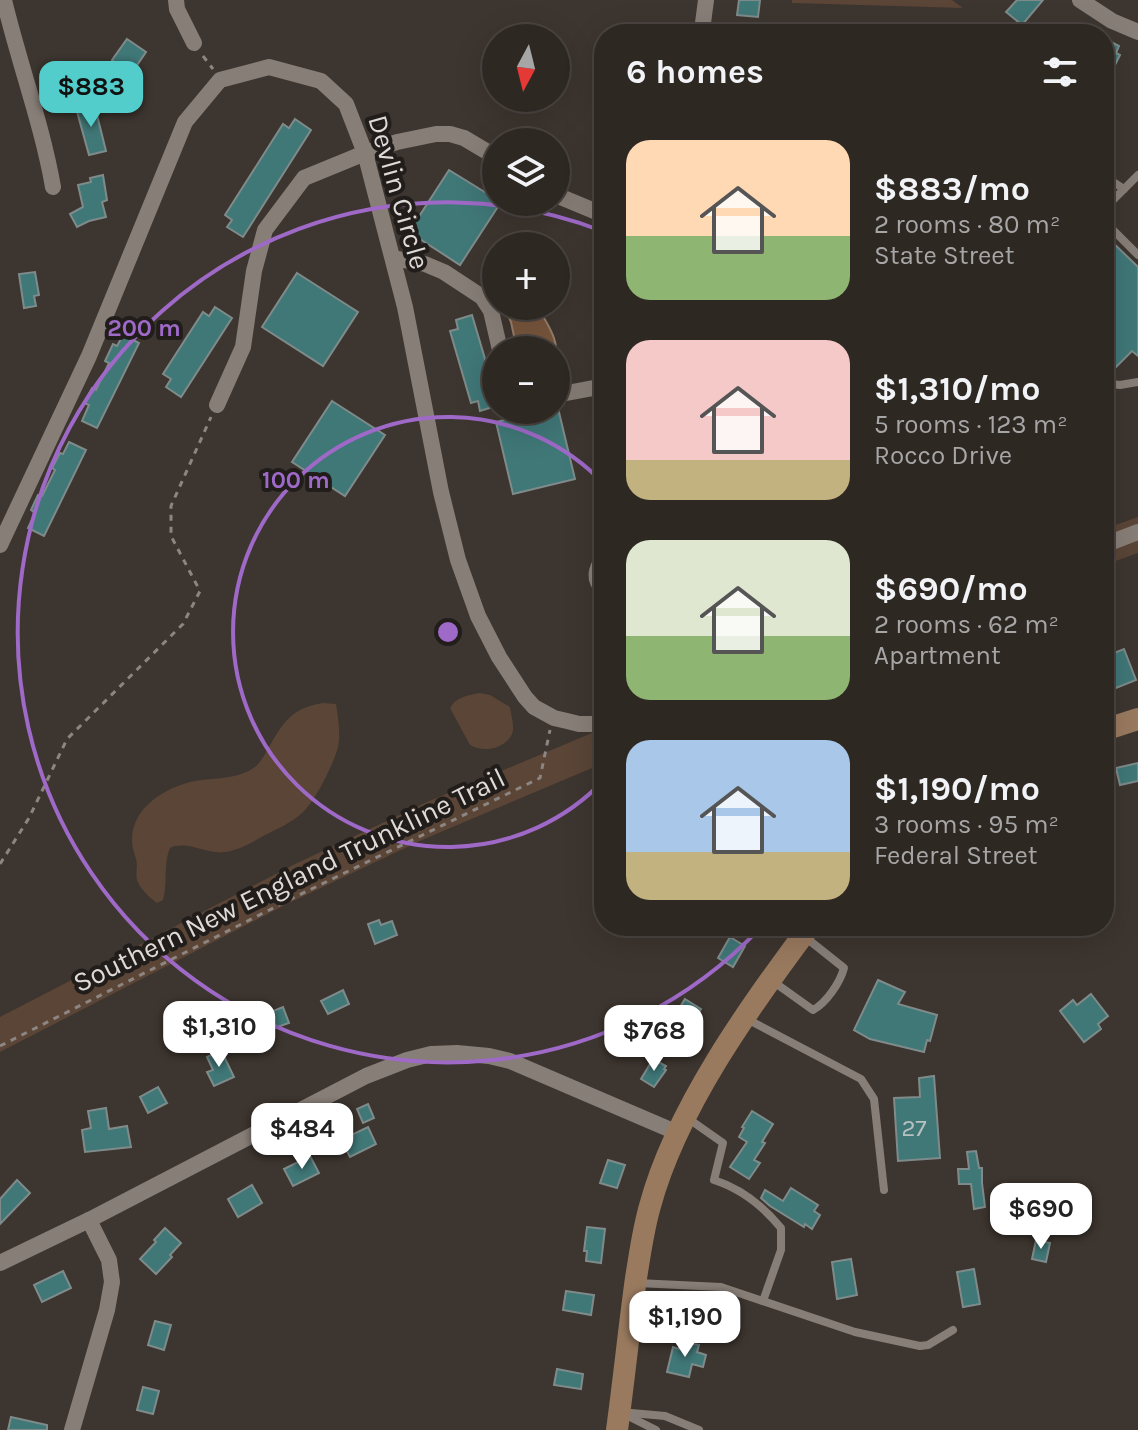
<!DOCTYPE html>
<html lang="en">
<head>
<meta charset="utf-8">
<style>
  body { margin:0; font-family:Karla,sans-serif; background:#36302b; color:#f1f3f6; height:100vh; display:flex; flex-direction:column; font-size:30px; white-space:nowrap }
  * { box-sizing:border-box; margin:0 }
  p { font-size:26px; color:#a7a6a6 }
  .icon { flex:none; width:44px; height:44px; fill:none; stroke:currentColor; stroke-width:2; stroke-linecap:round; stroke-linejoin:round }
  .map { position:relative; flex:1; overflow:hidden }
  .sheet { position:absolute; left:594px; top:24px; width:520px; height:912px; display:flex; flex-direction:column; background:#2e2823; border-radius:32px; box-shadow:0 8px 32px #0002,0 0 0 2px #494441 }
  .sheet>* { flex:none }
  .needle { width:52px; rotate:187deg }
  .buttons { position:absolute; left:482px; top:24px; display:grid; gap:16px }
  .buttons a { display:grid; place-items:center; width:88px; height:88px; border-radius:50%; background:#2e2823; box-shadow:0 8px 32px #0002,0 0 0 2px #494441; font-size:40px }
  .price { position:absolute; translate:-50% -68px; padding:0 18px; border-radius:16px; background:#fff; color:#222; font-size:26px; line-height:52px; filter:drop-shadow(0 2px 4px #0008) }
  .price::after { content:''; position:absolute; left:50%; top:48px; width:24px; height:18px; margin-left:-12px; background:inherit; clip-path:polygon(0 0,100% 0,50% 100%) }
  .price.selected { background:#52cdcc; color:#111 }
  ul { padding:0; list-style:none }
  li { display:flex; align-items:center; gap:24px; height:200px; padding:0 32px }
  li span { display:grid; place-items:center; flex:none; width:224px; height:160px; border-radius:24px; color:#555 }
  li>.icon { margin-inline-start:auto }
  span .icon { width:96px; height:96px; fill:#fffc; stroke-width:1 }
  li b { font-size:34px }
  h2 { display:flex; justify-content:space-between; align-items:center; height:96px; padding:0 32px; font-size:34px }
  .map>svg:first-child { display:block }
  .green { fill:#5a4537 }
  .water { fill:#78563d; stroke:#977e6b; stroke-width:2 }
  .building { fill:#407777; stroke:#7e8b8a; stroke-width:2 }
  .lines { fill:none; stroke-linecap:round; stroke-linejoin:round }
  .path { stroke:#8c8581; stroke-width:3; stroke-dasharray:6 6; stroke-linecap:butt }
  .lane { stroke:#877e77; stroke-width:8 }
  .street { stroke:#877e77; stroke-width:16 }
  .secondary { stroke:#997a5f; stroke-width:22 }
  .ring { fill:none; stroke:#9e69c7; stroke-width:4 }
  .labels { text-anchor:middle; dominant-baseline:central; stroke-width:8; stroke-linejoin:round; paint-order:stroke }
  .number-label { font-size:24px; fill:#b7c1bf }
  .street-label { font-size:28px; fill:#dfdad7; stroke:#211d1b }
  .centre { fill:#9e69c7; stroke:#211d1b; stroke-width:4 }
  .ring-label { font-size:24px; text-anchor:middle; font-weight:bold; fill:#9e69c7; stroke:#211d1b; stroke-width:8; stroke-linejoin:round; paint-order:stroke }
</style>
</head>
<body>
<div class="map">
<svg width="1138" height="1430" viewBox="0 0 1138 1430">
  <rect width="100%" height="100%" fill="#3d352f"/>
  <!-- green -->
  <g class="green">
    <polygon points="792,0 952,0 963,8 792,3"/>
    <polygon points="1138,517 1138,553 1104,565 1104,529"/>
    <path d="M 480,693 L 490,695 L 510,707 C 511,715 515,727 512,734 C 505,749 483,753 470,745 L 450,708 C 456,697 468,695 480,693 Z"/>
    <path d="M 323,703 L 336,704 C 338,716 341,735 338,747 C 334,763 315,802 302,813 C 292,822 278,829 265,835 C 253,842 239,850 225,852 C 207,855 188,840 170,848 C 163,864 168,883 163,900 L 157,903 C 150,898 140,889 137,880 C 135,872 139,866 135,856 C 121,816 159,788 195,781 C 214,778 239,779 255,767 C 261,762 265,754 269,747 C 284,721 292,708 323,703 Z"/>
    <polygon points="604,728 604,763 422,840 289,903 0,1052 0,1017 293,865 427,802"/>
  </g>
  <!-- water -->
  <path class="water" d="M 504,306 L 537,306 C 546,322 559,339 556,358 L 556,350 L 517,350 L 511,322 Z"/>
  <!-- building -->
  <g class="building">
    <polygon points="739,0 760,0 758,17 737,15"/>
    <polygon points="1017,0 1043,0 1022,25 1006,12"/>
    <polygon points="127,39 146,52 131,74 112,60"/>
    <polygon points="1109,41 1119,46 1116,53 1120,55 1104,87 1104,47 1106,48"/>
    <polygon points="94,103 106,151 89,155 76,108"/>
    <polygon points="295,119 311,130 243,237 227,227 232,220 225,215 283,124 289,128"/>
    <polygon points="449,170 496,199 496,202 501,202 460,265 409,232"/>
    <polygon points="103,175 107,200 102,202 106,217 89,221 77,227 70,214 83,207 78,185 91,182 90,178"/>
    <polygon points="1104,234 1138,267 1138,356 1132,351 1107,376 1104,376"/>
    <polygon points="35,272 39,295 34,296 36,306 24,308 19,274"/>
    <polygon points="297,273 358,312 323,366 262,327"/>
    <polygon points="215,307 232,318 181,397 166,387 171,379 163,374 203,312 209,316"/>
    <polygon points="472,315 496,396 496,406 480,411 478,401 471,403 450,331 458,329 456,320"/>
    <polygon points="123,335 139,343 97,428 82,421 89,405 84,403 92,388 96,390 109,363 105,361 113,344 117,346"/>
    <polygon points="332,401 385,435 345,496 292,462"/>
    <polygon points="556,408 558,408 575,479 513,494 496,422 549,410 556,410"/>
    <polygon points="69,442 86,450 44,536 28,528 35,513 31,510 38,495 42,496 55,470 52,468 60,453 63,454"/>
    <polygon points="1124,649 1136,680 1116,688 1104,657"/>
    <polygon points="1138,763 1138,781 1120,785 1116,768"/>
    <polygon points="379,920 381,925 392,921 397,935 375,944 368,924"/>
    <polygon points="730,937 745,946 733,967 718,958"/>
    <polygon points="878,980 905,992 898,1004 937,1015 930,1041 927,1040 924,1052 870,1039 854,1030"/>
    <polygon points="343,990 349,1004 328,1014 321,1001"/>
    <polygon points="1091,994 1108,1016 1098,1024 1101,1029 1084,1042 1060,1011 1073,1000 1077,1005"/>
    <polygon points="685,999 701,1009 688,1030 672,1020"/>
    <polygon points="283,1007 289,1023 269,1030 263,1015"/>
    <polygon points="221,1050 234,1077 214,1086 207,1072 213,1070 207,1057"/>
    <polygon points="653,1059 666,1066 664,1069 666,1070 654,1087 641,1079"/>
    <polygon points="934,1076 940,1158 898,1161 894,1098 920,1097 919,1078"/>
    <polygon points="158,1087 167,1103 148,1113 140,1097"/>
    <polygon points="368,1104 374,1118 363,1123 357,1109"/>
    <polygon points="106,1108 109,1129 127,1126 131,1147 85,1152 82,1130 91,1128 88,1111"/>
    <polygon points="752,1111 773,1124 762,1142 765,1143 754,1160 760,1163 749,1179 730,1167 747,1142 739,1137 744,1128 742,1127"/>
    <polygon points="368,1127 376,1144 350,1157 341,1140"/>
    <polygon points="976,1151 979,1168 982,1168 982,1183 985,1207 974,1209 971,1184 959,1184 958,1169 969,1169 967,1152"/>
    <polygon points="310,1156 319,1173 293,1186 284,1169"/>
    <polygon points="608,1160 625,1165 617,1188 600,1183"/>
    <polygon points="17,1180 30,1193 0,1224 0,1199"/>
    <polygon points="252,1185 262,1203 238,1217 228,1199"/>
    <polygon points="791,1188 818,1205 814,1211 820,1215 812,1229 805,1224 804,1227 770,1206 761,1198 765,1190 783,1201"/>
    <polygon points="587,1227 605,1229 601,1263 586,1261 587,1251 584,1251"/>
    <polygon points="165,1228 181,1243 170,1255 172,1257 156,1274 140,1259 156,1242 154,1240"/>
    <polygon points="1036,1240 1050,1243 1046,1262 1032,1259"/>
    <polygon points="851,1259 857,1295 837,1299 832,1262"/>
    <polygon points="974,1269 980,1304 963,1307 957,1272"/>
    <polygon points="63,1271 71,1288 42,1302 34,1285"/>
    <polygon points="566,1291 594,1295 591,1315 563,1310"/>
    <polygon points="155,1321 171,1325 164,1350 148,1345"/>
    <polygon points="681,1341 699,1345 697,1352 706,1355 703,1367 692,1364 689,1377 667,1372 673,1347 679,1349"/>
    <polygon points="557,1369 583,1374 581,1389 554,1385"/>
    <polygon points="143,1387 159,1391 153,1414 137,1410"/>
    <polygon points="11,1417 47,1425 47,1430 8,1430"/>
  </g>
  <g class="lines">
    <!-- path -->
    <g class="path">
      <polyline points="203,56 213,69"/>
      <polyline points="0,864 29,818 67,739 183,624 200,591 171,536 171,506 211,417"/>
      <polyline points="0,1046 295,897 540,778 550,730"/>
    </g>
    <!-- lane -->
    <g class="lane">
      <polyline points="1104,176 1124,189"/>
      <polyline points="1104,209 1138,175"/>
      <polyline points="1104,221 1138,255"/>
      <polyline points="1104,383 1120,385 1138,382"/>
      <path d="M 771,980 L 813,1010 C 826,1003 840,983 844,968 L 805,937"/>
      <polyline points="745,1018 861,1079 874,1099 884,1190"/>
      <path d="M 686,1117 L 723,1143 L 714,1180 C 742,1189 763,1206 781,1228 L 781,1250 L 763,1301"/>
      <polyline points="637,1283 721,1287 855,1332 920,1346 928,1345 953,1330"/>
      <polyline points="620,1412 665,1416 699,1430"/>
      <polyline points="624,1414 656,1430"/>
    </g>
    <!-- street -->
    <g class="street">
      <path d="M 4,0 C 19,63 42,124 53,187"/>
      <polyline points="176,0 177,9 194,43"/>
      <polyline points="1080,0 1112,21 1138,32"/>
      <polyline points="703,23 706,0"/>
      <polyline points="556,195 604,215"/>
      <polyline points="393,258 425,264 444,272 482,297 491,311 500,350"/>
      <polyline points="556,395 604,386"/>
      <polyline points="217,405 243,347 254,271 265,230 304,178 365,153 397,142 436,134 450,134 464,138 496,157"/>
      <polyline points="0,545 89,356 185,122 220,80 269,67 321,81 346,104 365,153 405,307 441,492 458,560 478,616 499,657 525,697 534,707 554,718 567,721 579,724 604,724"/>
      <polyline points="1104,545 1138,532"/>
      <path d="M 604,557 C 595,570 593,579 604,591"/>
      <polyline points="0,1263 89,1220 366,1076 407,1060 431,1054 457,1053 489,1056 510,1061 678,1133"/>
      <polyline points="72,1430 107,1310 112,1282 109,1260 89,1220"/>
    </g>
    <!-- secondary -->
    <g class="secondary">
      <polyline points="1104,730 1138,719"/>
      <path d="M 617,1430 C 624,1379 629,1329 636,1278 C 640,1254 643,1230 650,1206 C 676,1109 750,1006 810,926"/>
    </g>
  </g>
  <!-- distance rings -->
  <g class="ring">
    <path d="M604 780A215 215 0 1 1 604 484"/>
    <path d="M760 928A430 430 0 1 1 602 231"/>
  </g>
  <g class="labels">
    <!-- number labels -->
    <g class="number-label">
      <text x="914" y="1128">27</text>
    </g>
    <!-- street labels -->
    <g class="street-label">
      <text transform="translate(399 192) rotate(74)">Devlin Circle</text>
      <text transform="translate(289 880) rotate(-26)">Southern New England Trunkline Trail</text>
    </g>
  </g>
  <circle cx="448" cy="632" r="12" class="centre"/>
  <g class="ring-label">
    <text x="144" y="336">200 m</text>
    <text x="296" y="488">100 m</text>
  </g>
</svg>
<div class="buttons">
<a><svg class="needle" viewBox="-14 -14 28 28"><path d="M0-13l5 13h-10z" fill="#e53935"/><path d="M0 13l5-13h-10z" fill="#a7a6a6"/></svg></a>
<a><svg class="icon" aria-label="layers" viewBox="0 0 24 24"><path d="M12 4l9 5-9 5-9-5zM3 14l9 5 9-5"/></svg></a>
<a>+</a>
<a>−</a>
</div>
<b class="price selected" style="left:91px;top:129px">$883</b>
<b class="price" style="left:219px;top:1069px">$1,310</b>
<b class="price" style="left:654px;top:1073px">$768</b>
<b class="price" style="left:302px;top:1171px">$484</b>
<b class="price" style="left:1041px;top:1251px">$690</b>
<b class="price" style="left:685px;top:1359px">$1,190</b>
<section class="sheet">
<h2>6 homes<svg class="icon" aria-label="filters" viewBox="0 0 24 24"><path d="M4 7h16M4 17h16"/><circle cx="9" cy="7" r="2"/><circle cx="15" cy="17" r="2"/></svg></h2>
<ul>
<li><span style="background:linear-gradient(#ffd9b3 60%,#8fb573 0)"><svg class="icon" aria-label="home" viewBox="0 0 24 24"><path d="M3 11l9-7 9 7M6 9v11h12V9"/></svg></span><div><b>$883/mo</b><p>2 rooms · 80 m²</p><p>State Street</p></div></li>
<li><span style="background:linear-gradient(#f6c9c9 75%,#c2b280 0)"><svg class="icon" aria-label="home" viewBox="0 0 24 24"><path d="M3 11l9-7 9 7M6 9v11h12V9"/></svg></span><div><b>$1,310/mo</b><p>5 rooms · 123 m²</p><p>Rocco Drive</p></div></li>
<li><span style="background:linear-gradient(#dfe7d0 60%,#8fb573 0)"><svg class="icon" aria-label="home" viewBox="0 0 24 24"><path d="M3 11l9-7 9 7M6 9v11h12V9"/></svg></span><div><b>$690/mo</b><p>2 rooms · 62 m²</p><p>Apartment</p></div></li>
<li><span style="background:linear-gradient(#a9c7e8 70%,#c2b280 0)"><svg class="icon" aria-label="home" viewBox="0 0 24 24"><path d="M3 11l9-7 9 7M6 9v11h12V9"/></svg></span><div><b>$1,190/mo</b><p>3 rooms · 95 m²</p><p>Federal Street</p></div></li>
</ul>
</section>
</div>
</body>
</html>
